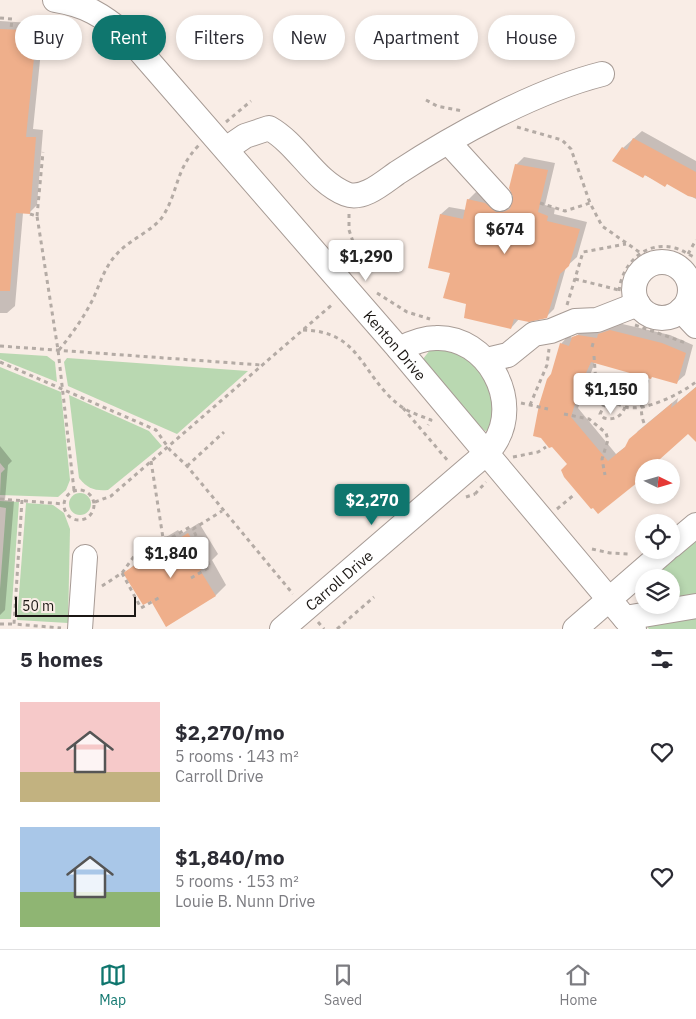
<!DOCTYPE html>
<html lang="en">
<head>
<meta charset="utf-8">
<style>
  body { margin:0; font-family:"IBM Plex Sans",sans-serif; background:#f7f7f7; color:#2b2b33; height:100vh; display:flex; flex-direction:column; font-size:19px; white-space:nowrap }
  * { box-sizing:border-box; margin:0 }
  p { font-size:16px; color:#7c7c81 }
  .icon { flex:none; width:28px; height:28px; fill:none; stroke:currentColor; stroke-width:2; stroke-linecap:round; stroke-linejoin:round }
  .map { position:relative; height:629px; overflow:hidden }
  .side { display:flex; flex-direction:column; background:#fff; flex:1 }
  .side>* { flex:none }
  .guide { position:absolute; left:15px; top:15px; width:666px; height:45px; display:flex; gap:10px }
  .needle { width:32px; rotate:95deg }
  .tools { position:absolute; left:635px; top:459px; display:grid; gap:10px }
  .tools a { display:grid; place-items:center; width:45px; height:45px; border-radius:50%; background:#fff; box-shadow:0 2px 8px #0003; font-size:25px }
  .scale { position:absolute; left:15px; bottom:12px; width:121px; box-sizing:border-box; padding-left:5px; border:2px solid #1b1714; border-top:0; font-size:14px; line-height:18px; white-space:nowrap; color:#1b1714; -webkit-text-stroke:4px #f9ede6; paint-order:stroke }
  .price { position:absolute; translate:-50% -42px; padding:0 11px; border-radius:5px; background:#fff; color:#222; font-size:16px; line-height:32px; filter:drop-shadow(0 1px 2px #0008) }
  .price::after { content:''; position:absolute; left:50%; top:30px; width:15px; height:11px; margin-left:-8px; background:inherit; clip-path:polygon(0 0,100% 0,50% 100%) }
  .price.current { background:#0f766e; color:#fff }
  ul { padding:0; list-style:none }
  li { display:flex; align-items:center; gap:15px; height:125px; padding:0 20px }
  li span { display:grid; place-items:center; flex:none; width:140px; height:100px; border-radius:0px; color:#555 }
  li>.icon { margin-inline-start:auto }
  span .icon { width:60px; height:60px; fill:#fffc; stroke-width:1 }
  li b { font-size:21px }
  h2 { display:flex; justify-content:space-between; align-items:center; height:60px; padding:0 20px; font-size:21px }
  .tag { padding:0 18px; border-radius:22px; background:#fff; box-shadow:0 2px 8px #0003; font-size:18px; line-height:45px }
  .tag.current { background:#0f766e; color:#fff }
  .tabs { display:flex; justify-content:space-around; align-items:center; height:70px; border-top:1px solid #e1e1e2; background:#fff; font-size:14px; color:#7c7c81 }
  .tabs a { display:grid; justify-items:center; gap:2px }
  .tabs .current { color:#0f766e }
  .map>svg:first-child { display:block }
  .green { fill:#b9d8b1 }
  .shadow { fill:#0003 }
  .building { fill:#efaf8b }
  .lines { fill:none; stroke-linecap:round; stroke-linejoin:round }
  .minor-casing { stroke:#a79b95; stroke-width:26 }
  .path { stroke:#b4aba5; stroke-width:3; stroke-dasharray:4 4; stroke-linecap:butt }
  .minor { stroke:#fff; stroke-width:24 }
  .labels { text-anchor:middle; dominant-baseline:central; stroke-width:4; stroke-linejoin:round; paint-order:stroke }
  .street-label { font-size:15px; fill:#1b1714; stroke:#f9ede6 }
</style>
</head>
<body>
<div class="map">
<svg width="696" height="629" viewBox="0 0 696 629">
  <rect width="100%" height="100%" fill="#f9ede6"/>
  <!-- green -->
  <g class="green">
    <polygon points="452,348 471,359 494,387 492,429 485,431 465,411 423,359 430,350"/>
    <polygon points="0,353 47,356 55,362 57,382 0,359"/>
    <polygon points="67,358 248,371 177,434 68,386 64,362"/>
    <polygon points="0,367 61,392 70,480 66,490 58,497 0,495 1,473 5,469 0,463"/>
    <path d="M 69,395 L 149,431 L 162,446 L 108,490 C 95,491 88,489 79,478 Z"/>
    <circle cx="80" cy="504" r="11"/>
    <polygon points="0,501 19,502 11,619 0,619 0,589 6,508 0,507"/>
    <polygon points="26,503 53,505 64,513 70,529 68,623 17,620"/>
    <path d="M 696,538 L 696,629 L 649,629 C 637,615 636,602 644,586 L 644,605 L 671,605 L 671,578 L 649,577 Z"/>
  </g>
  <!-- shadow -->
  <g class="shadow">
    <polygon points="0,21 31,23 30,40 42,41 33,129 43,130 37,205 29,213 23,213 15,306 7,313 0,313"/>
    <polygon points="642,131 696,161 696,199 667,183 665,185 614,160 623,148"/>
    <polygon points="524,157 555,163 545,205 555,208 554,214 587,222 577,257 566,267 554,309 546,317 519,319 511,328 467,303 451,272 441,214 449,207 466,210 468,200 476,192 493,196 503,205 514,204 516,165"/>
    <polygon points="618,323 670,335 693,345 685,375 677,382 595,362 578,408 616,454 628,445 638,431 678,398 677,403 696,387 696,437 688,432 644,468 642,477 599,512 569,464 553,375 561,344 568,336 573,338 587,328 603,331 608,326"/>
    <polygon points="0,446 12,461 8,465 5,500 14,501 5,610 0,615"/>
    <polygon points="199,523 218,554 212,560 226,585 216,595 167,625 151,599 125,573 141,559 140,557 151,546 178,530 181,534"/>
  </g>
  <!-- building -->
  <g class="building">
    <polygon points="0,29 23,30 23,47 35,48 26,137 36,137 30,214 16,213 10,291 0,291"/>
    <polygon points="633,138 696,172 696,198 688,196 667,184 665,187 645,175 643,178 612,161 622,147 627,150"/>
    <polygon points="515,164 548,170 538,212 548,216 547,221 580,229 569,266 560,274 547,318 529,322 514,319 511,329 464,318 466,304 443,298 450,273 428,268 440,214 463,219 467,199 485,203 496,212 503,212 510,209 513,197 509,188"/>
    <polygon points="610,330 662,343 686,353 677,384 652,377 651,379 591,362 581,384 571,417 608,461 625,447 629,439 672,403 671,408 696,387 696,442 688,434 650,468 644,468 644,473 641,475 643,478 598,514 593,508 591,509 564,477 561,470 567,464 552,447 549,448 541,438 533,436 539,405 547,379 551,374 560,343 569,346 572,337 578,335 597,338 598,334"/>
    <polygon points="188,533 208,566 200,570 216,596 166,627 151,601 143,605 123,573 141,561 139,557 167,539 170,544"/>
  </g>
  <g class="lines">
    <defs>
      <g id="minor">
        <path id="s1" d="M 55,0 C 86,5 102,15 126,35 L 399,349 L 634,629"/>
        <polyline points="449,143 500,199"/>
        <path d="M 226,149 L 245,136 L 269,128 C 299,145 314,181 346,194 C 363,201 384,182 397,173 C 455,135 535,91 602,74"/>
        <circle cx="662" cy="290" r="28"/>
        <polyline points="681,310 696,326"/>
        <polyline points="487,360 508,355 534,334 551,331 575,321 597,320 638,304"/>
        <polyline points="671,546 696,525"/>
        <polyline points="625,618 696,606"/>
        <polyline points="80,629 85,557"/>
        <path id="s2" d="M 282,629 L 469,468 C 477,461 488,453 494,444 C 523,401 487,336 436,338 C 424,338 409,344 399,349"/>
        <polyline points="575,629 666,550"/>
      </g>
    </defs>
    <!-- minor casing -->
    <use href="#minor" class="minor-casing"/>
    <!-- path -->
    <g class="path">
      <polyline points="0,18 12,19 11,29"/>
      <polyline points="426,100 437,106 463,111"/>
      <polyline points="226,122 251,101"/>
      <polyline points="517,127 562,140 571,149 590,203 602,226 655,263"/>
      <polyline points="540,203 565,211 590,203"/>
      <polyline points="30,214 37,216 58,350 74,490"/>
      <polyline points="349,214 349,230 366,280"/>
      <polyline points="37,216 43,152"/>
      <polyline points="688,254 696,240"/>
      <polyline points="575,279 619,290"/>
      <path d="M 619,291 C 622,263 646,240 675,248 C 683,250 689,255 696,258"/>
      <polyline points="377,293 407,312 430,319"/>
      <polyline points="567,305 583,252 626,244"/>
      <polyline points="635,325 686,343"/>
      <path d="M 303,330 C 361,331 361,375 399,405 C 408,412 421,416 431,420 L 428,425"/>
      <polyline points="0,346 261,365"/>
      <polyline points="592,347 594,340"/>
      <path d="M 59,350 C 72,334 84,317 93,299 C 100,284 104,268 116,255 C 128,240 153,231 163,216 C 179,190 175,170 199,145"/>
      <polyline points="594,356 597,398 604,406"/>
      <polyline points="0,362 156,430 170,450 187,466 293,594"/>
      <polyline points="521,403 548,409"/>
      <polyline points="530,405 547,365 549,349"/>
      <path d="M 625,407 C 622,416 614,421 604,418 L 600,414 L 604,406 L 610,402 C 616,402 619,405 625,407 C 645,412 680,394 696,382"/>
      <polyline points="403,408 448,461"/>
      <polyline points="564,414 589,419 606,433 608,440 602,459 605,475"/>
      <path d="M 644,423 C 638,409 644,393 648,378"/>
      <polyline points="513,457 538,452 546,447"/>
      <polyline points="151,461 163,538"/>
      <polyline points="187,466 224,432"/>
      <circle cx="79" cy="505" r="15"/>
      <polyline points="475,494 486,482"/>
      <polyline points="466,497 475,494"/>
      <polyline points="0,499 64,504"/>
      <polyline points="22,500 14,624 61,628"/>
      <polyline points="95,502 111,496 334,303"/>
      <polyline points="557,509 575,494"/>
      <polyline points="592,549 610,553 630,554"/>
      <polyline points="122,573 141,608 162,596"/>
      <polyline points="191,578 210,567 193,529"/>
      <polyline points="102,586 122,573 135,555 163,538 171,538 190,527 193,529 222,511"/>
      <polyline points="318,622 324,629"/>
      <polyline points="0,624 14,624"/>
      <polyline points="337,629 374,597"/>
    </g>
    <!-- minor -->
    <use href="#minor" class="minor"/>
  </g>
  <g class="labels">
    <!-- street labels -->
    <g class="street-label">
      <text stroke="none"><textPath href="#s1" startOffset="491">Kenton Drive</textPath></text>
      <text stroke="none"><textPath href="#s2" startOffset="75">Carroll Drive</textPath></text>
    </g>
  </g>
</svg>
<div class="tools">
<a><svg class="needle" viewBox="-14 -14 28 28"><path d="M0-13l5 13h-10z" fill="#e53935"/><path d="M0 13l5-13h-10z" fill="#7c7c81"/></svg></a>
<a><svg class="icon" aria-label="locate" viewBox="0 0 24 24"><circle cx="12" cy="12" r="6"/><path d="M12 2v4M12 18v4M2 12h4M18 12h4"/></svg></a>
<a><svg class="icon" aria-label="layers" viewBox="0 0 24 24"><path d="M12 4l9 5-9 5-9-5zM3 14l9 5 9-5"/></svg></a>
</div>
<div class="scale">50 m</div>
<b class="price" style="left:505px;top:255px">$674</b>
<b class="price" style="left:366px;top:282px">$1,290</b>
<b class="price" style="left:611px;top:415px">$1,150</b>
<b class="price current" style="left:372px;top:526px">$2,270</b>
<b class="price" style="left:171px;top:579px">$1,840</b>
<div class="guide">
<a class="tag">Buy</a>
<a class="tag current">Rent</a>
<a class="tag">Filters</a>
<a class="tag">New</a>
<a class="tag">Apartment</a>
<a class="tag">House</a>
</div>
</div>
<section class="side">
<h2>5 homes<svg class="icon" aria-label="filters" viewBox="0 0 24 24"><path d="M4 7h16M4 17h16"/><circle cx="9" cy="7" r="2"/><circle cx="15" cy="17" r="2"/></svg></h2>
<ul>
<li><span style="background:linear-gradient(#f6c9c9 70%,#c2b280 0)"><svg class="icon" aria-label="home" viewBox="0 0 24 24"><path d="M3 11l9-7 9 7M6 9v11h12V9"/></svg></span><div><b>$2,270/mo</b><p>5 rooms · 143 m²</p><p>Carroll Drive</p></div><svg class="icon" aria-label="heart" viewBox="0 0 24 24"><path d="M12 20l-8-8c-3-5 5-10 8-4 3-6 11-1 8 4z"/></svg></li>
<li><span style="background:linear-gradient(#a9c7e8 65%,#8fb573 0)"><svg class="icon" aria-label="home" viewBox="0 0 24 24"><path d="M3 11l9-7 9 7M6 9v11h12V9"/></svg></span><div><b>$1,840/mo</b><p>5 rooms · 153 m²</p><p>Louie B. Nunn Drive</p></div><svg class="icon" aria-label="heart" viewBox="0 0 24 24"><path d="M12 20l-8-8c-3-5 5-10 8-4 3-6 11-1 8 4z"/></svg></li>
</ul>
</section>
<nav class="tabs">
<a class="current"><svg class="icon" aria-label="map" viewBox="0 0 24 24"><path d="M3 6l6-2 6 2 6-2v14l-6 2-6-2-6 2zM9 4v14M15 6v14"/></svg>Map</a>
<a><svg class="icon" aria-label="saved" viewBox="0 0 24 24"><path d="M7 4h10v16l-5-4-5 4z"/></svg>Saved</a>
<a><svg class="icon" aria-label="home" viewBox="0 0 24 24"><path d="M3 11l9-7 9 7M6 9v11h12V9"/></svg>Home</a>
</nav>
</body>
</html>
